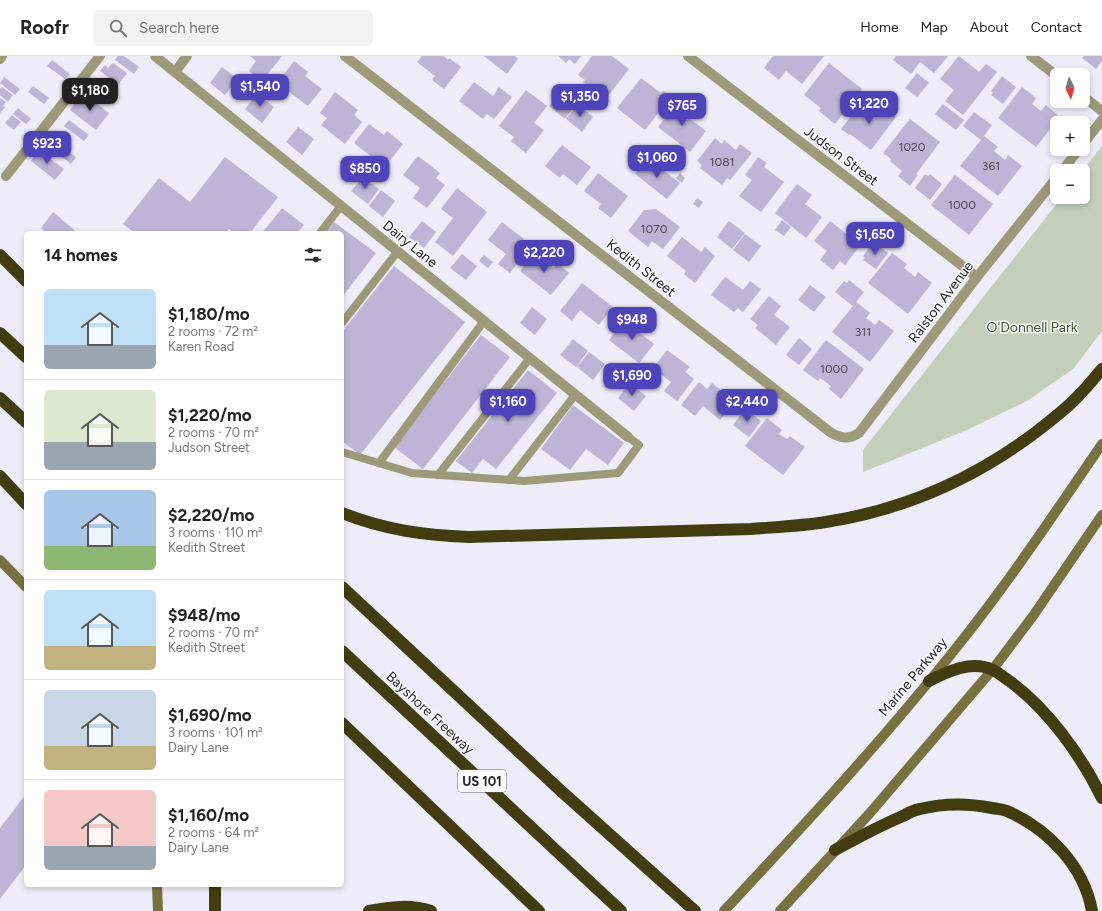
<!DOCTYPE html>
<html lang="en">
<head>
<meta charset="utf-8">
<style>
  body { margin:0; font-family:Figtree,sans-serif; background:#f2f2f2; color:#222; height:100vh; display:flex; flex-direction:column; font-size:15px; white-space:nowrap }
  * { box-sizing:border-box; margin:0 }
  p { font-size:13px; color:#767676 }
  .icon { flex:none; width:22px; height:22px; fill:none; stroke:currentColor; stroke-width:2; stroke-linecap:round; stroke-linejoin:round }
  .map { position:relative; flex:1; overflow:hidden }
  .panel { position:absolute; left:24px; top:175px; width:320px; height:656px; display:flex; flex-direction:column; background:#fff; border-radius:6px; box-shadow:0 2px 6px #0003 }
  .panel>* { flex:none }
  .needle { width:26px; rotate:175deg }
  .tools { position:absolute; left:1050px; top:12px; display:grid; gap:8px }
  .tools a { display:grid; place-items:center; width:40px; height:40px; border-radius:6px; background:#fff; box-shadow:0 2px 6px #0003; font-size:20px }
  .price { position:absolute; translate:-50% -34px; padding:0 9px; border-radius:8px; background:#4f43ba; color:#fff; font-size:13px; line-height:26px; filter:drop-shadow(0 1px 2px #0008) }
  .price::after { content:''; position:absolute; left:50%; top:24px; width:12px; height:9px; margin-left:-6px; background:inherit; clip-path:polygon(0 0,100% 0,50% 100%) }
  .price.selected { background:#222; color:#fff }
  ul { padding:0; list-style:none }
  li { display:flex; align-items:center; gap:12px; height:100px; padding:0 20px }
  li+li { border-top:1px solid #e0e0e0 }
  li span { display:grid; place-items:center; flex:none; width:112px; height:80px; border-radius:6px; color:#555 }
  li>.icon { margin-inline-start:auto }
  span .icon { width:48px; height:48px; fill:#fffc; stroke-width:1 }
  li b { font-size:17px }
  h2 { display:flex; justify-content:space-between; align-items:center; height:48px; padding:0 20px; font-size:17px }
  header { display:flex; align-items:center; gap:24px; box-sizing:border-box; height:56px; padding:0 20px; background:#fff; border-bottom:1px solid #e0e0e0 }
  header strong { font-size:19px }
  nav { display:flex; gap:22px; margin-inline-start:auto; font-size:14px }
  .search { width:280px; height:36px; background:#f2f2f2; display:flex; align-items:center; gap:10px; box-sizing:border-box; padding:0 14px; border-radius:6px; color:#767676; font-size:15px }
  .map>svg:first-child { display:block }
  .green { fill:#c3cfba }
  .building { fill:#bcb5d5 }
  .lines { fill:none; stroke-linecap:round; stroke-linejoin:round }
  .lane { stroke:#9d9a79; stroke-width:8 }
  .street { stroke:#9d9a79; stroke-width:10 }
  .secondary { stroke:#77723f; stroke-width:10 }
  .highway { stroke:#413d11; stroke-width:12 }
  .labels { text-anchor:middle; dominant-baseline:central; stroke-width:3; stroke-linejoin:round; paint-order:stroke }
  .number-label { font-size:12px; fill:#494852 }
  .shield { fill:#fbfbfd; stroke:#646467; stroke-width:1 }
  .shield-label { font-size:13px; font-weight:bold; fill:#232327 }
  .street-label { font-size:14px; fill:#232327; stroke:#fbfbfd }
  .park-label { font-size:14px; fill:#3c5225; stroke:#fbfbfd }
</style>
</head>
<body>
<header>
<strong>Roofr</strong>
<div class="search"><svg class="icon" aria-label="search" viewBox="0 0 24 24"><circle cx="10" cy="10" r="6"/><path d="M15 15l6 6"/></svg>Search here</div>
<nav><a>Home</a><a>Map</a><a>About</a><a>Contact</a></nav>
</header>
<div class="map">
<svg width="1102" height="855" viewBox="0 0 1102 855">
  <rect width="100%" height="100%" fill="#eeecf8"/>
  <!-- green -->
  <polygon class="green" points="1102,90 1102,275 1073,313 1027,345 967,374 863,416 863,394 1062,141 1083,141 1082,115"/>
  <!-- building -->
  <g class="building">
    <polygon points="118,0 124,0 139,11 134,18 115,4"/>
    <polygon points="250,0 282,0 262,25 249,15 256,5"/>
    <polygon points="422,0 444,0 448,4 449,2 461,11 444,33 432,24 435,20 417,6"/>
    <polygon points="484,0 515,0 518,3 507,18"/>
    <polygon points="558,0 581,0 575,8 569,3 566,7"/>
    <polygon points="592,0 612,0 629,13 605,44 583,26 585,24 578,19"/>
    <polygon points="773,0 824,0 802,28 786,15 779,24 764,12"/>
    <polygon points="896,0 948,0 934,17 920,6 911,18 893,4"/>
    <polygon points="959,0 979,16 986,8 997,16 963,59 945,45 954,34 940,23"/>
    <polygon points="1084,0 1102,0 1102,5 1096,13 1082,2"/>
    <polygon points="52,4 70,18 65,23 47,10"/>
    <polygon points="294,5 308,16 305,20 322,33 308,50 277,27"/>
    <polygon points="113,7 127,17 118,29 100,15 105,9 108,12"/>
    <polygon points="829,7 862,33 835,68 819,55 821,52 804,39"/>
    <polygon points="222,11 238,23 225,39 210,27"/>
    <polygon points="917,17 929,27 917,41 905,32"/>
    <polygon points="1002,20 1016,31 1003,48 991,39 993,37 991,35"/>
    <polygon points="4,21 20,33 15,39 0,27"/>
    <polygon points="641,22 661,37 663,35 671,41 645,74 617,52"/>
    <polygon points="474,26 493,40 499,31 512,41 494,63 487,58 483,63 459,45"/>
    <polygon points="33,30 49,42 44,48 28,36"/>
    <polygon points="2,31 13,39 8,46 0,39 0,33"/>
    <polygon points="1022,31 1036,42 1032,48 1041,55 1046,49 1060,61 1036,91 998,62"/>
    <polygon points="526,34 547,50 534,67 544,74 526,97 511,85 514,81 499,70"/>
    <polygon points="561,35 577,47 565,63 549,50"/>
    <polygon points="335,36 358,54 354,59 362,66 345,88 321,69 327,62 320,57"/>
    <polygon points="83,37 109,57 96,74 70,54"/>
    <polygon points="257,38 274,51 262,67 245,53"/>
    <polygon points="0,42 6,46 3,50 5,51 0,57"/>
    <polygon points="680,43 691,52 685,59 706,75 690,96 658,71"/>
    <polygon points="874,44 896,61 871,94 850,78 849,79 841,73 855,55 862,60"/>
    <polygon points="578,48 593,61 582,76 566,63"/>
    <polygon points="943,48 964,64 956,74 935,58"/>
    <polygon points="18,52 31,63 26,68 13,58"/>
    <polygon points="974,56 992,69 984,80 998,91 994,95 1005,104 1008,99 1022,110 998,140 960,110 981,84 963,70"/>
    <polygon points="12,59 21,66 14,74 5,67"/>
    <polygon points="910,63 940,86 916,118 918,119 910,130 898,120 902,115 890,105 891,103 883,97"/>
    <polygon points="69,64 89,79 84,85 64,70"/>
    <polygon points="369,68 384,79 387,75 403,88 385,111 354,87"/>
    <polygon points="298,71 314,83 302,99 286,86"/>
    <polygon points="56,78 70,89 66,94 76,101 71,108 42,85 46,79 53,83"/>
    <polygon points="715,82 722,88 724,84 736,94 740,88 752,97 730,124 727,122 722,129 700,112 702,109 697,105"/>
    <polygon points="562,89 591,111 577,129 563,118 560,122 545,110"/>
    <polygon points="39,94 64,113 55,124 31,105"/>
    <polygon points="418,100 440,117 436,122 445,129 427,152 413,142 420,132 403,119"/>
    <polygon points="225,101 278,141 250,177 234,177 229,173 226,177 135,177 123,168 159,122 190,146"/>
    <polygon points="758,101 767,107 764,111 784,126 761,156 739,140 752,124 745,119"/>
    <polygon points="647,102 680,127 667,143 635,118"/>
    <polygon points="598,117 628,140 611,162 598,152 601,148 584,135"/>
    <polygon points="680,117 685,122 682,127 676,122"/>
    <polygon points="925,118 928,120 930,118 942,128 930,144 915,132"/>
    <polygon points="955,119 993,148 969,179 931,149"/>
    <polygon points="363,121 379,133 368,148 351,135"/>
    <polygon points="797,128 812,139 805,148 822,161 806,182 775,157"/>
    <polygon points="457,132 487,156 453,200 435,186 453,162 441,153"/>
    <polygon points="381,134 395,145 383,161 369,150"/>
    <polygon points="697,142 703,146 699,152 693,148"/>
    <polygon points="282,152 304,169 297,177 262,177"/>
    <polygon points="656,153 680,171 663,193 652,185 648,191 628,175 644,154"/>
    <polygon points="53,156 78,177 47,177 41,172"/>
    <polygon points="782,164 791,171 784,180 775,174"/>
    <polygon points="422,165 436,176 424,192 409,181"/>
    <polygon points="729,165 745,177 732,193 717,181"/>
    <polygon points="830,165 852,182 857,175 866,182 845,209 840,205 833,214 820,204 827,195 814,185"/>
    <polygon points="334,166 376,197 342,241 342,177 325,177"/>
    <polygon points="502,166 524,183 520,188 528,194 510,217 498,208 506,198 488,184"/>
    <polygon points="745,178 761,190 749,206 733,194"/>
    <polygon points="682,181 701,196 705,191 715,200 695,227 684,218 686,215 667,200"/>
    <polygon points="874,186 888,197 876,213 863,204 865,202 863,200"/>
    <polygon points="535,197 554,212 557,207 569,217 551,239 520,215"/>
    <polygon points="892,197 907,208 904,212 915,221 918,216 932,227 908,258 868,227"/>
    <polygon points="462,198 477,210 466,224 450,212"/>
    <polygon points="484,199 493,206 488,212 479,205"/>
    <polygon points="394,210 465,266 360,399 342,385 342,276"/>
    <polygon points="725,221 743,234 750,225 761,233 743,256 738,252 734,256 711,239"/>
    <polygon points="849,224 864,236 856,246 870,257 866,262 875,269 879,264 894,275 870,306 832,276 853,250 835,236 844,225 847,227"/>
    <polygon points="582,227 613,251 599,269 580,254 572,265 560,255"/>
    <polygon points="810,229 826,241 814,256 798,244"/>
    <polygon points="769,240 781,250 774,259 790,271 776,289 755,272 758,269 750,263"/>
    <polygon points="532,251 547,263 535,279 520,267"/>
    <polygon points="626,263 641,275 640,277 654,288 639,307 609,284"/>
    <polygon points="481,279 510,301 423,413 394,391"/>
    <polygon points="799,282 812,293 799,309 786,299"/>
    <polygon points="573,283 588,295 576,311 560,299"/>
    <polygon points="826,284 864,313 841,343 829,333 831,330 820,322 818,325 803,314"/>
    <polygon points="667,294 690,311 685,316 694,323 677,345 664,335 671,326 653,312"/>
    <polygon points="589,296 605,308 593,324 577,311"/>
    <polygon points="528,314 557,337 496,413 483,403 472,417 456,405"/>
    <polygon points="699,326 707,333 712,327 735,346 720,364 703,350 695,360 681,349"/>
    <polygon points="629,327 646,340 634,355 618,342"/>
    <polygon points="573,349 624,387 608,409 586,393 570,414 541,393"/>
    <polygon points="745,353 761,365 749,381 733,369"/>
    <polygon points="767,362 782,374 779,378 787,383 790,380 805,391 783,419 745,390"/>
    <polygon points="26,738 26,809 0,843 0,772"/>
  </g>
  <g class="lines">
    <!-- lane -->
    <g class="lane">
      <polyline points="320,177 341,150"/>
      <polyline points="342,267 398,195"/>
      <polyline points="342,396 412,417 524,425 618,417 639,389 628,381"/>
      <polyline points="379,407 484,265"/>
      <polyline points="438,419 530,302"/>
      <polyline points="509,424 575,339"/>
    </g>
    <!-- street -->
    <g class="street">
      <polyline points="155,0 628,381"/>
      <path d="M 345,0 L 830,376 C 840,382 848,384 859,377 L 977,221 L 1057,121"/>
      <polyline points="688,0 977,221"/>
      <polyline points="1031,0 1057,20"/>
      <polyline points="0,3 2,0"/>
      <polyline points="175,16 187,0"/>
      <polyline points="1083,40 1102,55"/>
      <polyline points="1083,88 1102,64"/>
      <polyline points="1062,115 1079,93"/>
      <polyline points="6,120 100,0"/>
    </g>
    <!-- secondary -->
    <g class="secondary">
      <polyline points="0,504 26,531"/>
      <polyline points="157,829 158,855"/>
      <path d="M 724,855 C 805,768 886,681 960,587 C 1011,523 1056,455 1102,388"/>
      <polyline points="780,855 870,757 993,613 1033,560 1102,459"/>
    </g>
    <!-- highway -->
    <g class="highway">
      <polyline points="0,199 26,225"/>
      <polyline points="0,277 26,301"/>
      <polyline points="0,342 26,366"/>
      <polyline points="0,420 26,448"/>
      <path d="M 342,457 C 385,474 423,479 469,481 L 751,473 C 776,471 801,470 826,466 C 903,454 975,422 1036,376 C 1051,364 1068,352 1080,338 C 1088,330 1095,321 1102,313"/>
      <polyline points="342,531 560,734 695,855"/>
      <polyline points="342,595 621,855"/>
      <path d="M 929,625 C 948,615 972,604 993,614 C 998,616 1003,621 1008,624 C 1047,652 1081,699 1102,742"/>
      <polyline points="342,667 539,855"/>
      <path d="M 835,794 C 857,782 879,770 903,760 C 908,757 914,754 920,753 C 944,747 967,747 992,752 C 997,753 1002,753 1007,755 C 1048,773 1084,810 1092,855"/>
      <polyline points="215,829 215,855"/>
      <path d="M 369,855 C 390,851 410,848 431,855"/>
    </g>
  </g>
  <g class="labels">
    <!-- number labels -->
    <g class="number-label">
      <text x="912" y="91">1020</text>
      <text x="722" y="106">1081</text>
      <text x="991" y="110">361</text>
      <text x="962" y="149">1000</text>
      <text x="654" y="173">1070</text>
      <text x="863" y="276">311</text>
      <text x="834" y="313">1000</text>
    </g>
    <!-- shield labels -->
    <rect class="shield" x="458" y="714" width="48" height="22" rx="3"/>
    <g class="shield-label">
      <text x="482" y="725">US 101</text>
    </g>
    <!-- street labels -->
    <g class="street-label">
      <text transform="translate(841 100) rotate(37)">Judson Street</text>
      <text transform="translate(410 188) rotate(39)">Dairy Lane</text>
      <text transform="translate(641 212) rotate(38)">Kedith Street</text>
      <text transform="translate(941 246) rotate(-53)">Ralston Avenue</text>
      <text transform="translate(913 621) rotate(-50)">Marine Parkway</text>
      <text transform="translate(430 657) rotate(43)">Bayshore Freeway</text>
    </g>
    <!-- park labels -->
    <g class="park-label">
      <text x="1032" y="271">O'Donnell Park</text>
    </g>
  </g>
</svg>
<div class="tools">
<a><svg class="needle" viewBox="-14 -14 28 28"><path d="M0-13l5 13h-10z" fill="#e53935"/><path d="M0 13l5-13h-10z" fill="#767676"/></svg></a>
<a>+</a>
<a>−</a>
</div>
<b class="price" style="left:260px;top:52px">$1,540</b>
<b class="price selected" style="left:90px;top:56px">$1,180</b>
<b class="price" style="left:580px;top:62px">$1,350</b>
<b class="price" style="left:869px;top:69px">$1,220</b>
<b class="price" style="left:682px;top:71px">$765</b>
<b class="price" style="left:47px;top:109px">$923</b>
<b class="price" style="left:657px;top:123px">$1,060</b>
<b class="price" style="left:365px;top:134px">$850</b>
<b class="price" style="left:875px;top:200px">$1,650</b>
<b class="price" style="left:544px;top:218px">$2,220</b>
<b class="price" style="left:632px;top:285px">$948</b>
<b class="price" style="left:632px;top:341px">$1,690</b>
<b class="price" style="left:508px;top:367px">$1,160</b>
<b class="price" style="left:747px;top:367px">$2,440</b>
<section class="panel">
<h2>14 homes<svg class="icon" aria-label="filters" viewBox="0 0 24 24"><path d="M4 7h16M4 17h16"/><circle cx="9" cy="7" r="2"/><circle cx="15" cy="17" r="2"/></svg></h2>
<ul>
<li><span style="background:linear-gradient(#bfe0f5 70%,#9aa5b1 0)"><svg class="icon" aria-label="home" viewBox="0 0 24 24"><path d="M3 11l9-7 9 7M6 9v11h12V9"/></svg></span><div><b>$1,180/mo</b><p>2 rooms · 72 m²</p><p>Karen Road</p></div></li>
<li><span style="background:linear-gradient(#dfe7d0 65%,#9aa5b1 0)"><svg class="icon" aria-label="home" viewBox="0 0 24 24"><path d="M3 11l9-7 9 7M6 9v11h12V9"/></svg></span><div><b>$1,220/mo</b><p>2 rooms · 70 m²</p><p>Judson Street</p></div></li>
<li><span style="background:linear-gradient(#a9c7e8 70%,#8fb573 0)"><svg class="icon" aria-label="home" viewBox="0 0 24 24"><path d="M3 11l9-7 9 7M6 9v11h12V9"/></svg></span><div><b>$2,220/mo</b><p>3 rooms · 110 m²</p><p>Kedith Street</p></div></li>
<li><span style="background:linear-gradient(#bfe0f5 70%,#c2b280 0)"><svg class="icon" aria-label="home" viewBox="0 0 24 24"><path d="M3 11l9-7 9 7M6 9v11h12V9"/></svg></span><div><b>$948/mo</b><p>2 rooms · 70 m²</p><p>Kedith Street</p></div></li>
<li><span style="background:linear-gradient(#c9d6e8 70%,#c2b280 0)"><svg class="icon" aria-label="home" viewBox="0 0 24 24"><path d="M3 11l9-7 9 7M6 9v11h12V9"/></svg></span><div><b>$1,690/mo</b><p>3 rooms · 101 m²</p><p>Dairy Lane</p></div></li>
<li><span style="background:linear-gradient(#f6c9c9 70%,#9aa5b1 0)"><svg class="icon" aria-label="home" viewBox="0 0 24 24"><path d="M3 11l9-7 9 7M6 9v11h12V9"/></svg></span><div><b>$1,160/mo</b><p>2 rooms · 64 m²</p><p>Dairy Lane</p></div></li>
</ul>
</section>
</div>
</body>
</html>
